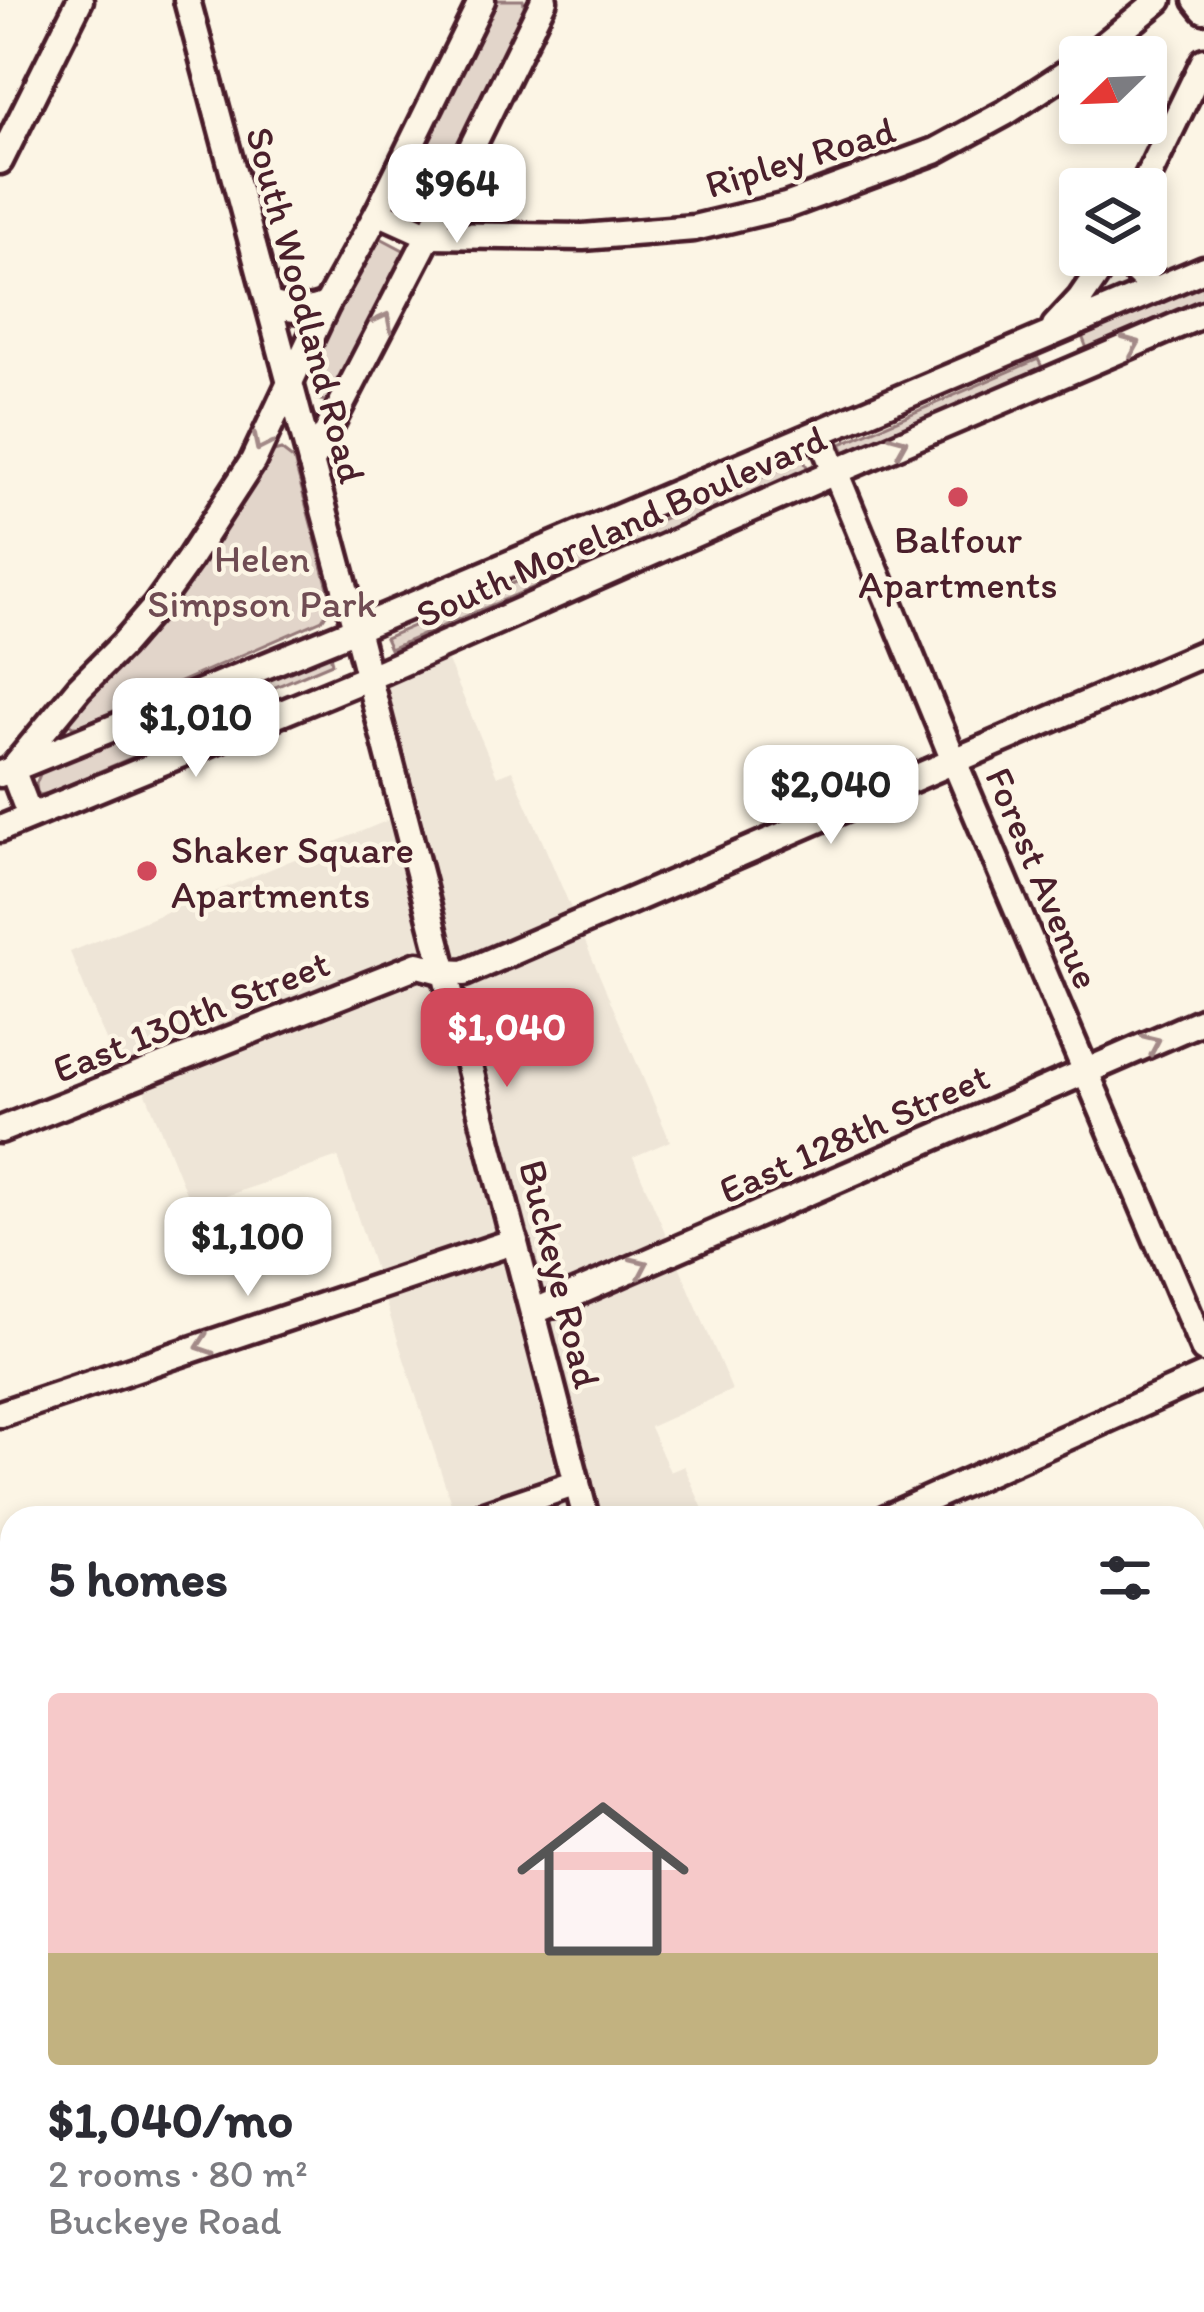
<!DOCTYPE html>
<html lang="en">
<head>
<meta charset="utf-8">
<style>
  body { margin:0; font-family:Itim,sans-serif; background:#f2f2f3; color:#2b2b33; height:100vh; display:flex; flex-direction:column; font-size:45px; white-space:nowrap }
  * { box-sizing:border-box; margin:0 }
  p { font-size:39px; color:#7c7c81 }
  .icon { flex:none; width:66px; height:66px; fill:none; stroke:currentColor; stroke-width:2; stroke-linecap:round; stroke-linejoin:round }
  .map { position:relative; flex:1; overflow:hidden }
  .side { position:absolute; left:0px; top:1506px; width:1206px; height:807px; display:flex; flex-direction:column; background:#fff; border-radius:36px 36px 0 0; box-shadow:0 6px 18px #0003 }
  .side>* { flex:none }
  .needle { width:78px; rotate:247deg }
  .buttons { position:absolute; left:1059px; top:36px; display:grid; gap:24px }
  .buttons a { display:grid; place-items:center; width:108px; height:108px; border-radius:12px; background:#fff; box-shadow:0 6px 18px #0003; font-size:60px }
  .price { position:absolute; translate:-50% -102px; padding:0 27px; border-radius:24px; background:#fff; color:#222; font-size:39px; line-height:78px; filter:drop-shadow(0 3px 6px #0008) }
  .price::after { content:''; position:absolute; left:50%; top:72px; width:36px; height:27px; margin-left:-18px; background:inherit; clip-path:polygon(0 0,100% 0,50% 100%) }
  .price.on { background:#d1495b; color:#fff }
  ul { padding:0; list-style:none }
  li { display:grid; align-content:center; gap:24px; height:636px; padding:0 48px }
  li span { display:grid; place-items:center; height:372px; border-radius:12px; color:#555 }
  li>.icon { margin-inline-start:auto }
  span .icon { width:216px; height:216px; fill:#fffc; stroke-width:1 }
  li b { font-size:51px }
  h2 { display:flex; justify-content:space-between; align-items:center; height:144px; padding:0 48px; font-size:51px }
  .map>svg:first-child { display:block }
  .built { fill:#eee5d7 }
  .green { fill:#e2d5ca; stroke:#967a7a; stroke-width:3 }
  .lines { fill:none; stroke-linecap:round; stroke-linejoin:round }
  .minor-casing { stroke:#4a1f2b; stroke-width:33 }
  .minor { stroke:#fcf5e5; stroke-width:24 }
  .oneway { stroke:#a38a88 }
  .poi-dot { fill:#d1495b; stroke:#fcf5e5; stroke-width:4.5 }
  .labels { text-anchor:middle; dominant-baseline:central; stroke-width:9; stroke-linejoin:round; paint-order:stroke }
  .street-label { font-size:39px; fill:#4a1f2b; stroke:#fcf5e5 }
  .poi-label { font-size:39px; fill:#4a1f2b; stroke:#fcf5e5 }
  .park-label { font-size:39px; fill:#704c53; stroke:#fcf5e5 }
</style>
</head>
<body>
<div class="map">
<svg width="1204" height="2312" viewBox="0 0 1204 2312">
  <rect width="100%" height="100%" fill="#fcf5e5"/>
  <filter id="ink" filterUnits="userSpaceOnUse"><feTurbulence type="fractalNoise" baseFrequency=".00833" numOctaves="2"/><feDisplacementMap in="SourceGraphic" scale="24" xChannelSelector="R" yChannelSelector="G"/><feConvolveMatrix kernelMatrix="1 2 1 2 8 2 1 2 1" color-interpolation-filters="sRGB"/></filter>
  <g filter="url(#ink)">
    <!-- built -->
    <g class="built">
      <polygon points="441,645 497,776 512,770 670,1141 633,1157 732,1390 650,1427 670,1472 684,1466 707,1518 456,1518 338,1157 192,1208 139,1076 123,1082 70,952 403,814 368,677"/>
      <polygon points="671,2301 940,2301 945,2312 675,2312"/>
    </g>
    <!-- green -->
    <g class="green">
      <polygon points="488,0 523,0 525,9 426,212 392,195"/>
      <polygon points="375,235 407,252 334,397 325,401 317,399 309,367"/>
      <polygon points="1204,281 1204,301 1088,351 1082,336 1092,329"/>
      <polygon points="1038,359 1043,369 846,454 841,444"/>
      <polygon points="281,450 294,460 330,595 326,614 322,620 79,726 72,726 67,714 262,462 270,453"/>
      <polygon points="803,459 808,469 390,649 385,638"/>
      <polygon points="329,650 332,663 233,705 194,731 49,793 40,795 37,792 36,784 41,772"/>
    </g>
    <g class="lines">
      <defs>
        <g id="minor">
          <polyline points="187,0 356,629 586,1518"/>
          <polyline points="1196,0 1204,10"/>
          <polyline points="1089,57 1159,0"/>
          <polyline points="0,161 80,0"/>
          <polyline points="1142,189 1204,61"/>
          <polyline points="378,212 429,235 583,237 694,228 786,206 935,151 1005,113 1080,64"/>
          <polyline points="1126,255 1136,272 1155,290"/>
          <path d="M 270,304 C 289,309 309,314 327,304"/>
          <polyline points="1055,326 1080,299 1110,255"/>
          <polyline points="819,432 954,761 1204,1350"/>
          <polyline points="311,463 429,235 544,0"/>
          <polyline points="0,774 356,629 1204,269"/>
          <polyline points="30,816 12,769 79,688 122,645 155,607 188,561 253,461 327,304 378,212 482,0"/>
          <polyline points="0,829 386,670 835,472 1204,314"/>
          <polyline points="0,1130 418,965 444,972 464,973 1204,653"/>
          <polyline points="533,1312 1204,1020"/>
          <polyline points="0,1414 515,1241"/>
          <polyline points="475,1518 577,1483"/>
          <polyline points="886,1518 1204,1376"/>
          <polyline points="0,1683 12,1679"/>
          <polyline points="1194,1733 1204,1728"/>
          <polyline points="0,1950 12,1945"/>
          <polyline points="1194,1961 1204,1957"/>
          <polyline points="0,2169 12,2164"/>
          <polyline points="1194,2186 1204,2182"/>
          <polyline points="797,2301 800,2312"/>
          <polyline points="185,2312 210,2301"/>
          <polyline points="656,2312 682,2301"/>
          <polyline points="911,2312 936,2301"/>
        </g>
      </defs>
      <!-- minor casing -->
      <use href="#minor" class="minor-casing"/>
      <!-- minor -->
      <use href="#minor" class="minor"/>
    </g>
    <!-- one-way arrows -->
    <defs><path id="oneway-chevron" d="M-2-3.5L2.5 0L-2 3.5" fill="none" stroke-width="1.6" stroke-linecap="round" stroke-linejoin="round" transform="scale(3)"/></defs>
    <g class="oneway">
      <use href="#oneway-chevron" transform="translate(384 321) rotate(-63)"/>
      <use href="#oneway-chevron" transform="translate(1132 345) rotate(-23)"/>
      <use href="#oneway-chevron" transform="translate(261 443) rotate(116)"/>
      <use href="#oneway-chevron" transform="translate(899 444) rotate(-23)"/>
      <use href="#oneway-chevron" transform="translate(1152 1043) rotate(-24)"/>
      <use href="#oneway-chevron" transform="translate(640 1266) rotate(-24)"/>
      <use href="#oneway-chevron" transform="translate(204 1345) rotate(161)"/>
    </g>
  </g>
  <!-- markers -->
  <g class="poi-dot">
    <circle cx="958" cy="497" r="12"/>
    <circle cx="147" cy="871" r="12"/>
  </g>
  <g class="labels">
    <!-- street labels -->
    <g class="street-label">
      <text transform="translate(800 157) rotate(-17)">Ripley Road</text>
      <text transform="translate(306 305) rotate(75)">South Woodland Road</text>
      <text transform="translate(621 526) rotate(-24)">South Moreland Boulevard</text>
      <text transform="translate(1043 878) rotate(67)">Forest Avenue</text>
      <text transform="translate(191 1016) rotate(-22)">East 130th Street</text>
      <text transform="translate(854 1133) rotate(-24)">East 128th Street</text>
      <text transform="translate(560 1274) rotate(76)">Buckeye Road</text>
    </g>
    <!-- poi labels -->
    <g class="poi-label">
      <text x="958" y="539">Balfour<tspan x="958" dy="45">Apartments</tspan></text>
      <text x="171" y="849" text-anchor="start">Shaker Square<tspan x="171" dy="45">Apartments</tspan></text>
    </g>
    <!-- park labels -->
    <g class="park-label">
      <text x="262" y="558">Helen<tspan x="262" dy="45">Simpson Park</tspan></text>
    </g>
  </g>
</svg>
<div class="buttons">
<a><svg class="needle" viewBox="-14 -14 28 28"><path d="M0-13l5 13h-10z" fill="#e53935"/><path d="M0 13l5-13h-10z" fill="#7c7c81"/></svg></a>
<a><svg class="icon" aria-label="layers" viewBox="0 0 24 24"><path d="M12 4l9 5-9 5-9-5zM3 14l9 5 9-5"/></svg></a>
</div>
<b class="price" style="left:457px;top:246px">$964</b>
<b class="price" style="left:196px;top:780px">$1,010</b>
<b class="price" style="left:831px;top:847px">$2,040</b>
<b class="price on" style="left:507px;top:1090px">$1,040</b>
<b class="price" style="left:248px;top:1299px">$1,100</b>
<section class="side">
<h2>5 homes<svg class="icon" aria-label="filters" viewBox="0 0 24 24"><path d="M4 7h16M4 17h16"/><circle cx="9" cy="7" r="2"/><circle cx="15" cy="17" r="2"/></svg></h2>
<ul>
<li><span style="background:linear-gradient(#f6c9c9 70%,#c2b280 0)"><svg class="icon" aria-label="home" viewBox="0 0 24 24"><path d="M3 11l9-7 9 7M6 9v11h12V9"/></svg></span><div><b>$1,040/mo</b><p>2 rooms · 80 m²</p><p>Buckeye Road</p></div></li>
</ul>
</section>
</div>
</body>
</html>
